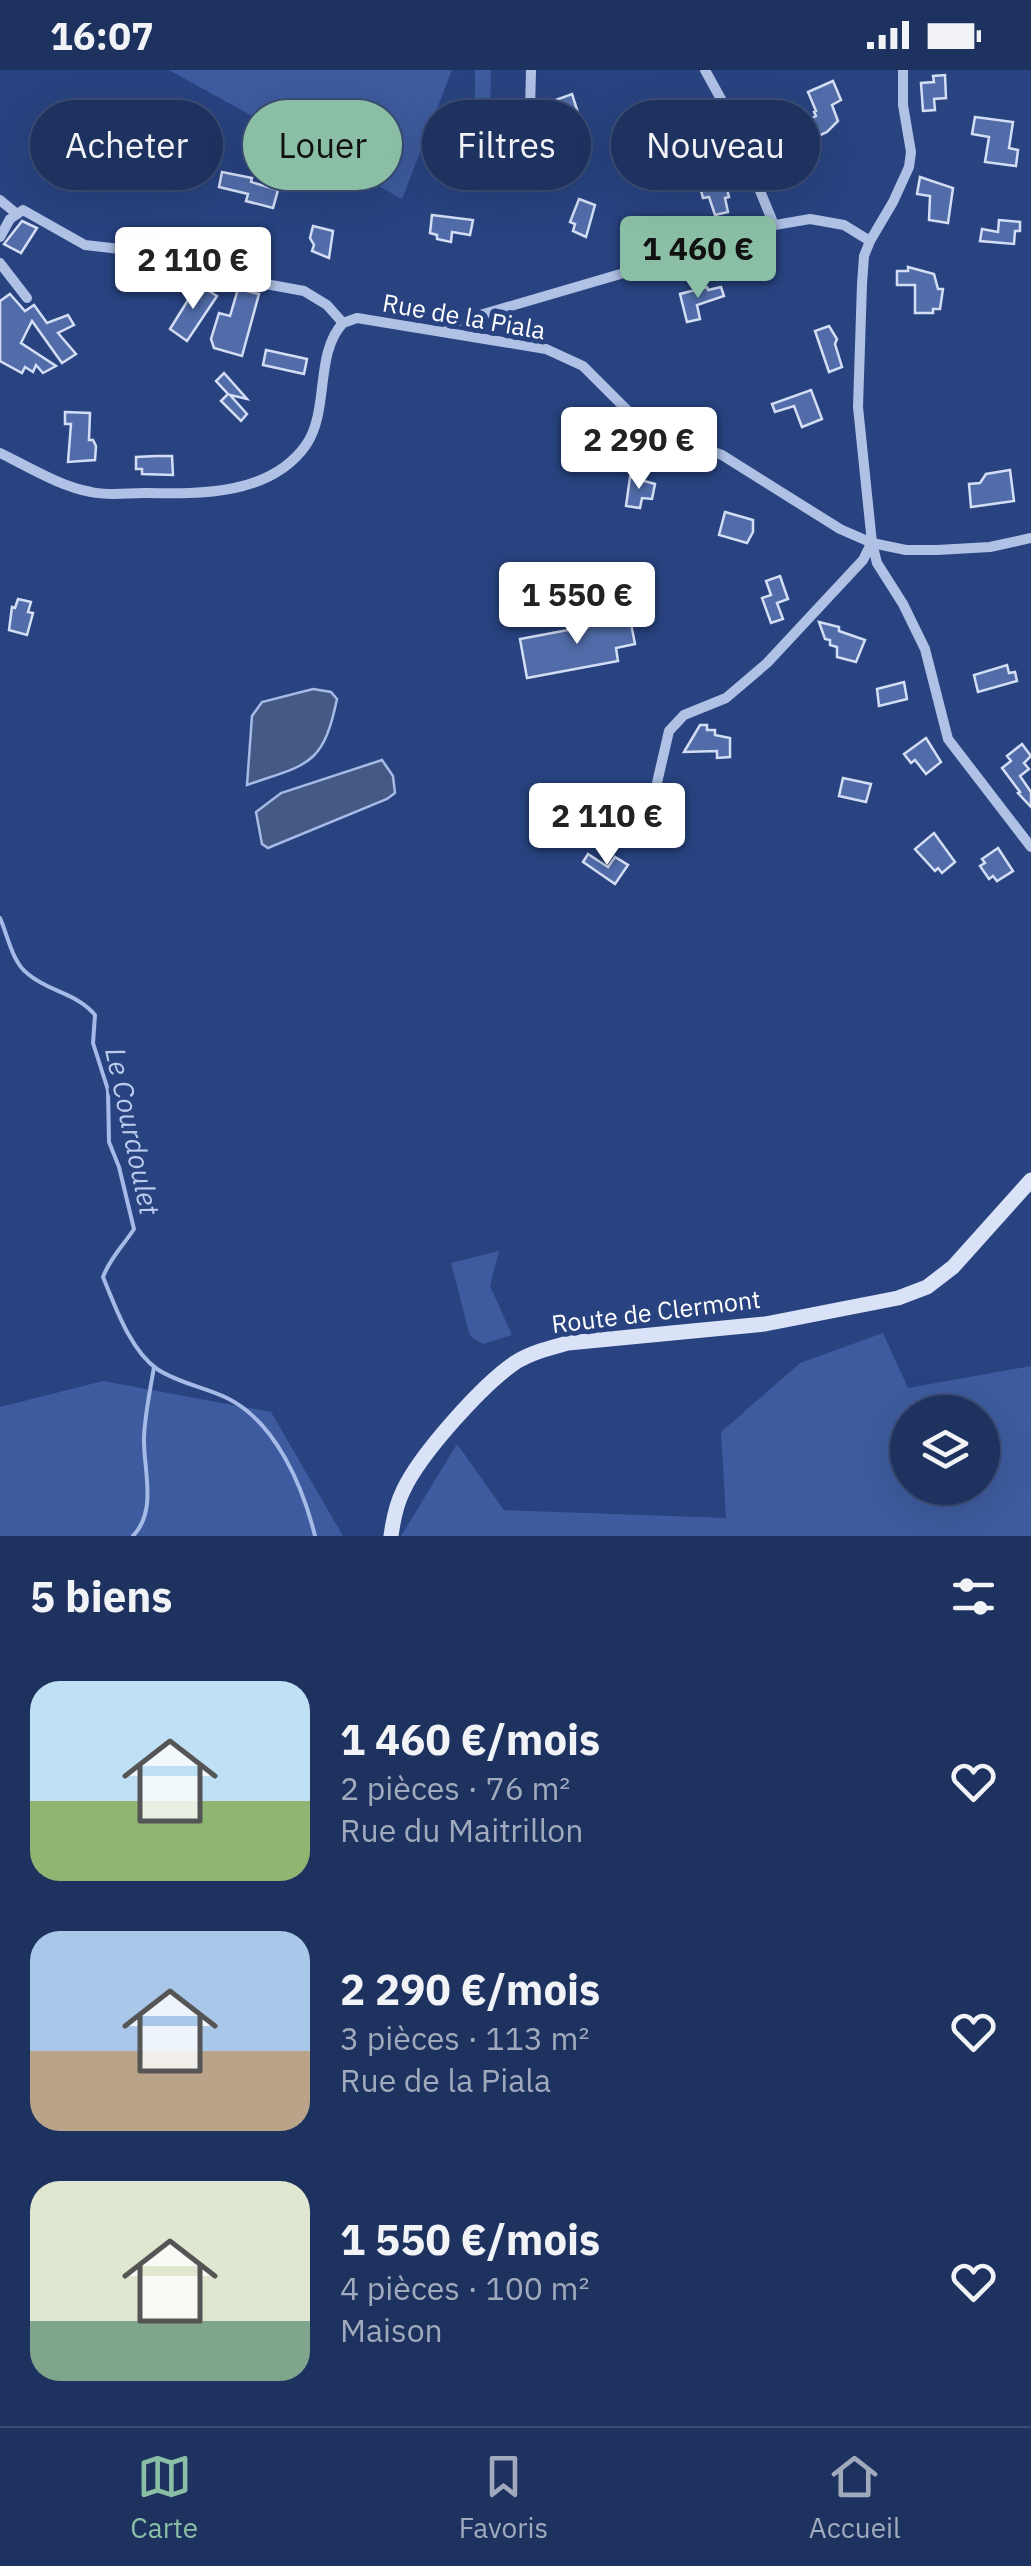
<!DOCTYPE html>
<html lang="fr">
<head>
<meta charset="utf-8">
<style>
  body { margin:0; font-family:"IBM Plex Sans",sans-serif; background:#2b3e69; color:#f1f3f6; height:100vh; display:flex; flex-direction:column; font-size:38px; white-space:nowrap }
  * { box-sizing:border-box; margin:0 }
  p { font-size:32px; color:#a1aabd }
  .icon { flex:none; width:55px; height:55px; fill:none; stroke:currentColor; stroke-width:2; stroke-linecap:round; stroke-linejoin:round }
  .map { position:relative; height:1466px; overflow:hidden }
  .side { display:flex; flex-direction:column; background:#1e3260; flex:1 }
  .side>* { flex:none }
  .hud { position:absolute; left:30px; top:30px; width:972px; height:90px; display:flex; gap:20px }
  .controls { position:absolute; left:890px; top:1325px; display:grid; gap:20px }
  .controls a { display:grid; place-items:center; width:110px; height:110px; border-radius:50%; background:#1e3260; box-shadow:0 10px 40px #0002,0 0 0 2px #3c4d75; font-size:50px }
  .price { position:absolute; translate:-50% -85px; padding:0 22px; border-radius:10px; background:#fff; color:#222; font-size:32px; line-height:65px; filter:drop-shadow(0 2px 5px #0008) }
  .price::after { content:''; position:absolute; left:50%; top:60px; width:30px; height:22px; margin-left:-15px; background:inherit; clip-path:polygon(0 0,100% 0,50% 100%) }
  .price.on { background:#8abfa5; color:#111 }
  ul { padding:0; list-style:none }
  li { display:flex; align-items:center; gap:30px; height:250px; padding:0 30px }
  li span { display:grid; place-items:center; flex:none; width:280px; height:200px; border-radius:30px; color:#555 }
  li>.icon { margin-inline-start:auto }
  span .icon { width:120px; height:120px; fill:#fffc; stroke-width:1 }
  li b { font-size:42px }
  h2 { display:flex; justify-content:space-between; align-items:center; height:120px; padding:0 30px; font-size:42px }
  .pill { padding:0 35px; border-radius:45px; background:#1e3260; box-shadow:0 10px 40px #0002,0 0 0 2px #3c4d75; font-size:35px; line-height:90px }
  .pill.on { background:#8abfa5; color:#111 }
  .status { display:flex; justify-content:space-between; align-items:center; height:70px; padding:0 50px; background:#1e3260; direction:ltr }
  .status svg { height:28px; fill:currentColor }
  .dock { display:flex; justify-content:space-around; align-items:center; height:140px; border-top:2px solid #3c4d75; background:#1e3260; font-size:28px; color:#a1aabd }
  .dock a { display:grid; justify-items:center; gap:5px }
  .dock .on { color:#8abfa5 }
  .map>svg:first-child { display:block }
  .green { fill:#3d5b9e; fill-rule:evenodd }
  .water { fill:#455985; stroke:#a5bae6; stroke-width:2.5 }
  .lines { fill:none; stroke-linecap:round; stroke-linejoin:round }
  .stream { stroke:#a5bae6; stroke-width:4 }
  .building { fill:#516ca9; stroke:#d3def5; stroke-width:2.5 }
  .street { stroke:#b0c1e6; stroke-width:10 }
  .secondary { stroke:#d9e2f6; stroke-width:15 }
  .labels { text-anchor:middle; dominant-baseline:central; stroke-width:10; stroke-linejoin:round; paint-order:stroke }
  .street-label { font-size:25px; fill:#fff; stroke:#284380 }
  .water-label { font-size:28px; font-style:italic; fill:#bbcbed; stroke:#284380 }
</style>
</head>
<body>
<div class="status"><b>16:07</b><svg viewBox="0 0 49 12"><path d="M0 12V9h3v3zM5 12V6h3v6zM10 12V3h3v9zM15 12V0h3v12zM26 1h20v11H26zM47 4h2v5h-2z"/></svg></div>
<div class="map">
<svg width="1031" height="1466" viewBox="0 0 1031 1466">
  <rect width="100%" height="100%" fill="#284380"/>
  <!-- green -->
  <g class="green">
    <polygon points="169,0 452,0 402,129"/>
    <polygon points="475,0 491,0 489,93 458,93 459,38 475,38"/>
    <polygon points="499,1181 490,1216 512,1265 483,1274 470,1266 451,1193"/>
    <path d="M 883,1263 L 908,1318 L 1031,1296 L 1031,1466 L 401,1466 L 457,1374 L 504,1440 L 726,1448 L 721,1362 L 800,1293 ZM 908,1342 L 982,1342 L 982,1418 L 908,1418 Z"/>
    <polygon points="103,1311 271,1342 343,1466 0,1466 0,1337"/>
  </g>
  <!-- water -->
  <g class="water">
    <path d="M 313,619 L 331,622 L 337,629 C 323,697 307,694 247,715 L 252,646 L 262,632 Z"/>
    <polygon points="382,690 393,706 395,723 387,729 268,778 262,774 256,742 281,723"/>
  </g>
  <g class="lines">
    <!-- stream -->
    <g class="stream">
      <path d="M 0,848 C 8,866 12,892 28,904 C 49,922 77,923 95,945 L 93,973 L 108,1020 L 109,1072 L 119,1097 L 134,1159 C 123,1176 110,1188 103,1207 C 115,1236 130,1280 157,1299 C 178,1313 204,1317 227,1328 C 276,1352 303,1417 315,1466"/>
      <path d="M 133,1466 C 158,1440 143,1399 144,1367 C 145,1344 150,1321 154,1297"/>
    </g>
  </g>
  <!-- building -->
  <g class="building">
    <polygon points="945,5 946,28 934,29 935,40 923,41 921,13 934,12 933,6"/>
    <polygon points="833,11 841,30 832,35 838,51 827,62 812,69 804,52 816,46 814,42 816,41 808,22"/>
    <polygon points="572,24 586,68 567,73 563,61 553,64 550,54 556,52 550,32"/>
    <polygon points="193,47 211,62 196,79 178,63"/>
    <polygon points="975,47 1013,52 1009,78 1018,80 1016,96 985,92 989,67 972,64"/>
    <polygon points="52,56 81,76 71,90 43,68"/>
    <polygon points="222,102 252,108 251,112 278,120 273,138 246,131 248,124 219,117"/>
    <polygon points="920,107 953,118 948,153 929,150 930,126 917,124"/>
    <polygon points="713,109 714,113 725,111 729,127 725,128 728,142 715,145 709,127 703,128 699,113"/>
    <polygon points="579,129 595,135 586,167 573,161 575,154 570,152"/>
    <polygon points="432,145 473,150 470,165 452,162 451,172 437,169 437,165 430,163"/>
    <polygon points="999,150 1020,152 1020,161 1015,161 1014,174 980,171 982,159 998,162"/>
    <polygon points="22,151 37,158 21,183 4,174"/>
    <polygon points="313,156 333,161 329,188 312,181 314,175 310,168"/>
    <polygon points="908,197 934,204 938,219 943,219 940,239 933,239 933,243 915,243 915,215 897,215 897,201 908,201"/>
    <polygon points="198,214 217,226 187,271 170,259"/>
    <polygon points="707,217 708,220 721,217 724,226 697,235 700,249 687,252 680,224"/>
    <polygon points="238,219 259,224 242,286 214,278 211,269 219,243 230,246"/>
    <polygon points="10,224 25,241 34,235 47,253 68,245 74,255 58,263 76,284 62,293 32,251 21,273 56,296 43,303 36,295 33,302 25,297 22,303 0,291 0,231"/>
    <polygon points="829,256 837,269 835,274 842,297 829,302 815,261"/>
    <polygon points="266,280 307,289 304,304 263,295"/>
    <polygon points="224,303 247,329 230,325 247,344 241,351 221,331 228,324 216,311"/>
    <polygon points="811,320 822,349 802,357 794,336 775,342 772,334"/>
    <polygon points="65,342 90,343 89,370 93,370 96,376 95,390 68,392 71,354 65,354"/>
    <polygon points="156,386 172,386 173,405 142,404 142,399 136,399 136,387"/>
    <polygon points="1010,400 1014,431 971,437 969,414 980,413 986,404"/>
    <polygon points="630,407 655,414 652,429 642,428 640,438 626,436"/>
    <polygon points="725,442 753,450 753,462 747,473 719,465"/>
    <polygon points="780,506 788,529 777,533 783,549 771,553 762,528 771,525 766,511"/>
    <polygon points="18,529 31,532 28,542 33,543 27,565 9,560 12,537 15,538"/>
    <polygon points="628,538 635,574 616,578 618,591 527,608 520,569 621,550 619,540"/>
    <polygon points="819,552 839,557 839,561 865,570 856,592 837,587 837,577 830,575 830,570 825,569"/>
    <polygon points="1007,595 1009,603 1015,602 1017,611 978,622 974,605"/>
    <polygon points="904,612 907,629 879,636 877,619"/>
    <polygon points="700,655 707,655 707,660 715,660 715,665 730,668 730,687 717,688 717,681 684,682"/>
    <polygon points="926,668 941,692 926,704 915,690 911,693 904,684"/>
    <polygon points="1022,674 1031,686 1024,693 1029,699 1020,706 1031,722 1031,737 1018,723 1020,722 1002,698 1011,691 1007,686"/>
    <polygon points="843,708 871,714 866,732 839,726"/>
    <polygon points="934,763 955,792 942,803 938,798 935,801 915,779"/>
    <polygon points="998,778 1013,801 997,811 993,806 989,809 980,796 985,793 982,789"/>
    <polygon points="588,784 608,797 615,787 628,795 615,814 583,792"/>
  </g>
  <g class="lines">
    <!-- street -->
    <g class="street">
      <polyline points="705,0 727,40 774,155"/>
      <polyline points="903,0 903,35 911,82 909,97 893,132 870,171 864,186 862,214 858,337 872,473 877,493 903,534 925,579 948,669 1031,777"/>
      <polyline points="530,41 531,0"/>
      <polyline points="0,130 17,144"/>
      <polyline points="0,167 10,149 23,140 85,175 147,182 227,207 304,221 327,235 343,253"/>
      <polyline points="0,193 27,228"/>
      <polyline points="439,257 641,198 694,169 810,149 844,155 870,171"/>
      <path d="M 0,383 C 29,397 59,416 91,422 C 108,426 127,423 144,423 C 199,424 270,426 306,375 C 330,340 314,284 343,253 L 357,248 L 546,279 L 583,296 L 634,347 L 656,361 L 722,385 L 840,459 L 872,473 L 906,480 L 937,480 L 990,477 L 1031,468"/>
      <polyline points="647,756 669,661 684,645 726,628 767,593 863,490 871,474"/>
    </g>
    <!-- secondary -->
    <path class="secondary" d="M 391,1466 C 393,1451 396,1435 403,1421 C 420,1384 483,1314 516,1292 C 532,1282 550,1278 568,1273 L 765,1254 L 898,1228 L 927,1217 L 953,1197 L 1031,1110"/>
  </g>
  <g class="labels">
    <!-- street labels -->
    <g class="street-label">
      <text transform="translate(464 246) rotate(10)">Rue de la Piala</text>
      <text transform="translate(656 1241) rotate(-7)">Route de Clermont</text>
    </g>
    <!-- water labels -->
    <g class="water-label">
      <text transform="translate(133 1061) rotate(78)">Le Courdoulet</text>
    </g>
  </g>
</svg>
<div class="controls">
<a><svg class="icon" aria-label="layers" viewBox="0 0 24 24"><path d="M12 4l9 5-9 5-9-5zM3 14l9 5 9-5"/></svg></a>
</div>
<b class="price on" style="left:698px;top:231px">1 460 €</b>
<b class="price" style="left:193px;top:242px">2 110 €</b>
<b class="price" style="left:639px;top:422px">2 290 €</b>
<b class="price" style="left:577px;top:577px">1 550 €</b>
<b class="price" style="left:607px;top:798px">2 110 €</b>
<div class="hud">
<a class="pill">Acheter</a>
<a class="pill on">Louer</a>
<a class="pill">Filtres</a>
<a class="pill">Nouveau</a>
</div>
</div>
<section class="side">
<h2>5 biens<svg class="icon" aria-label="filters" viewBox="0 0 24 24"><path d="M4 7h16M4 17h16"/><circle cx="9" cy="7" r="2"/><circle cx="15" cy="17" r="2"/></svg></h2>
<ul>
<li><span style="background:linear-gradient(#bfe0f5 60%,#8fb573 0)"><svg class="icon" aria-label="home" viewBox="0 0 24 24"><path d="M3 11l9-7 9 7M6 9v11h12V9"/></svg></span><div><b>1 460 €/mois</b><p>2 pièces · 76 m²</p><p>Rue du Maitrillon</p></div><svg class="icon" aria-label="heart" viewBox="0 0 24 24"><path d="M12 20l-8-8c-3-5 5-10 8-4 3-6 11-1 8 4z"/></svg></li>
<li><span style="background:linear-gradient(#a9c7e8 60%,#b9a48a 0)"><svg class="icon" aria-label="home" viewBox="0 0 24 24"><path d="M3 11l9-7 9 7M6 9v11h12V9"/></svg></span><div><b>2 290 €/mois</b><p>3 pièces · 113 m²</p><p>Rue de la Piala</p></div><svg class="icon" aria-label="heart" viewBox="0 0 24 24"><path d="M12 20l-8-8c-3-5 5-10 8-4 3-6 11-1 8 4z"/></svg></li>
<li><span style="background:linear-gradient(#dfe7d0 70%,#7fa58c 0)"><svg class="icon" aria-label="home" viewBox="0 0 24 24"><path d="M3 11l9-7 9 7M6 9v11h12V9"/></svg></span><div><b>1 550 €/mois</b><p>4 pièces · 100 m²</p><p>Maison</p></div><svg class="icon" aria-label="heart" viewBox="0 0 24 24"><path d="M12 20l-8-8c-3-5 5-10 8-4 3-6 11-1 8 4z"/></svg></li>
</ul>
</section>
<nav class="dock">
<a class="on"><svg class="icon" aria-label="map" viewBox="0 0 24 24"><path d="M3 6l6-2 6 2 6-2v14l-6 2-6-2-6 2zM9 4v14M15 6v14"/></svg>Carte</a>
<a><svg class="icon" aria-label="saved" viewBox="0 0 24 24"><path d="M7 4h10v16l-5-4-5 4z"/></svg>Favoris</a>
<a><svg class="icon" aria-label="home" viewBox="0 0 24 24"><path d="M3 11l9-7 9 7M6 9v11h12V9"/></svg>Accueil</a>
</nav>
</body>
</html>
